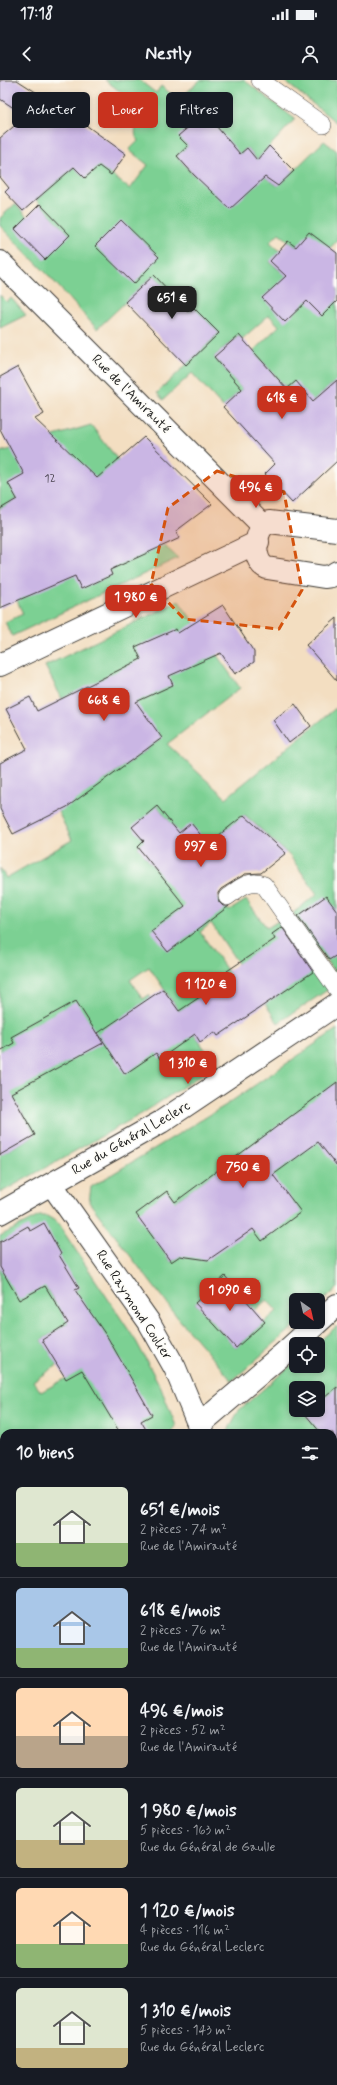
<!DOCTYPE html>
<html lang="fr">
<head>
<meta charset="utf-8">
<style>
  body { margin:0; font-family:Mynerve,sans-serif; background:#20242c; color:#f1f3f6; height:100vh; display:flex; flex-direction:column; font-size:15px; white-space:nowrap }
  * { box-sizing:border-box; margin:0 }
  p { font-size:13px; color:#9ea1a6 }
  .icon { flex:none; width:22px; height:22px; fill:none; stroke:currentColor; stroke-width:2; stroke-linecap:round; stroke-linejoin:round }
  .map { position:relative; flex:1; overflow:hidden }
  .side { position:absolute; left:0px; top:1349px; width:337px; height:656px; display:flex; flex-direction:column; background:#171b24; border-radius:12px 12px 0 0; box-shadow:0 2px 6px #0003 }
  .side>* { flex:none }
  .guide { position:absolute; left:12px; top:12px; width:313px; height:36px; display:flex; gap:8px }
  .needle { width:26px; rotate:146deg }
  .buttons { position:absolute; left:289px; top:1213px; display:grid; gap:8px }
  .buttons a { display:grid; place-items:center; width:36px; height:36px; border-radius:6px; background:#171b24; box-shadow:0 2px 6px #0003; font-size:20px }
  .price { position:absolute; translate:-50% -34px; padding:0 9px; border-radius:8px; background:#c8321e; color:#fff; font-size:13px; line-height:26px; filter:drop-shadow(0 1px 2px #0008) }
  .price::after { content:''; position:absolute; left:50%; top:24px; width:12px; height:9px; margin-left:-6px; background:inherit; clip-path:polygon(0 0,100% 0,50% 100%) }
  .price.current { background:#222; color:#fff }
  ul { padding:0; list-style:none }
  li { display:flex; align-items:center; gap:12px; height:100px; padding:0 16px }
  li+li { border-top:1px solid #363941 }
  li span { display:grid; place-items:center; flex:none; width:112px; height:80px; border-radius:6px; color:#555 }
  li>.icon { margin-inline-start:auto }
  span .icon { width:48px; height:48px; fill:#fffc; stroke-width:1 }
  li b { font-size:17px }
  h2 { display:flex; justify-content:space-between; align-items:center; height:48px; padding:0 16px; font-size:17px }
  .chip { padding:0 14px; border-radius:6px; background:#171b24; box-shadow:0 2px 6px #0003; font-size:14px; line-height:36px }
  .chip.current { background:#c8321e; color:#fff }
  .status { display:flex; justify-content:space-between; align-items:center; height:28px; padding:0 20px; background:#171b24; direction:ltr }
  .status svg { height:11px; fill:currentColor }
  header { display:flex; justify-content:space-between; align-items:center; height:52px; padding:0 16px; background:#171b24; font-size:18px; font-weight:700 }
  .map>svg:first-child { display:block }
  .green { fill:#7bd093; stroke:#4c7658; fill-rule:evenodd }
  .water { fill:#5cc8d2; stroke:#3c7277 }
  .building { fill:#cab6e4 }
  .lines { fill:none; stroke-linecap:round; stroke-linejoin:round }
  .lane-casing { stroke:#3c3935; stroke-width:18 }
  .street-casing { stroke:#3c3935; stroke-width:24 }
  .lane { stroke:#fff; stroke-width:17 }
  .street { stroke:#fff; stroke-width:22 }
  .marked { fill:#d4530e; fill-opacity:0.2; stroke:#d4530e; stroke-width:3; stroke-dasharray:8 5; stroke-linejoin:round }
  .labels { text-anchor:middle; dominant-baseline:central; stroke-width:3.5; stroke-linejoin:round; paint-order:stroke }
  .number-label { font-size:12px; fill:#48424e }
  .street-label { font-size:14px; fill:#1c1c1c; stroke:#fdfcf7 }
</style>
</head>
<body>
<div class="status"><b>17:18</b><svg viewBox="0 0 49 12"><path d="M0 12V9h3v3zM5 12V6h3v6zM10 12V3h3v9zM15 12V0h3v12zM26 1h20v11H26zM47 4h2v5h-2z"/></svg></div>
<header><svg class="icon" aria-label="back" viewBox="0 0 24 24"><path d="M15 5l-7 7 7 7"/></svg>Nestly<svg class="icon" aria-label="person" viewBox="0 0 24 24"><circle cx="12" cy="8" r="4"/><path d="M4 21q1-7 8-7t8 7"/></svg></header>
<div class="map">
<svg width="337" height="2005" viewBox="0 0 337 2005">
  <rect width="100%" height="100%" fill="#fdfcf7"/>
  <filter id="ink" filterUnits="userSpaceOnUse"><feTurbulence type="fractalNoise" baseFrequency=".025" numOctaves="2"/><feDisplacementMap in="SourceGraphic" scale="8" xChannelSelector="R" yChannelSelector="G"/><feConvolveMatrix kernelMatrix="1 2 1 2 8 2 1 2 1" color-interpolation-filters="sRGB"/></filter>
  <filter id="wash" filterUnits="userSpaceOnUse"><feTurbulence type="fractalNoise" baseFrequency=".012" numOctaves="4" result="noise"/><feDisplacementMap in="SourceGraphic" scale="16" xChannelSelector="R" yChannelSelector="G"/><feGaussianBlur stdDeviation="0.9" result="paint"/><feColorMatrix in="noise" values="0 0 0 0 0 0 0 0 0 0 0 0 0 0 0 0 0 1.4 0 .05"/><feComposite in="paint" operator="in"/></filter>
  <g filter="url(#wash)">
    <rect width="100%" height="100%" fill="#f3dec1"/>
    <!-- green -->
    <g class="green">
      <path d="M 105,0 L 139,0 L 156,13 L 161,6 L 179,20 L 200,0 L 244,0 L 295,39 L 257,80 L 247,68 L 240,74 L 179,56 L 188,66 L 177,76 L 193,95 L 205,86 L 265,97 L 278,106 L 324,61 L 337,71 L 337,161 L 330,168 L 296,167 L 279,153 L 270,162 L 280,171 L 270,182 L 284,194 L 337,208 L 337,300 L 308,326 L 287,309 L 253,271 L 279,246 L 269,235 L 242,259 L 238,255 L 214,277 L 242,309 L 223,327 L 192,293 L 163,320 L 157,313 L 219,253 L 194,228 L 189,232 L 154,195 L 97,249 L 50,197 L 0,146 L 0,138 L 15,124 L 27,137 L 70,155 L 36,120 L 74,87 L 85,98 L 97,87 L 72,65 L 130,109 L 148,85 L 129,70 L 138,61 C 131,49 139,42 147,32 Z"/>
      <polygon points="283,0 337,0 337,43"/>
      <polygon points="0,215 7,222 11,218 26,235 0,248"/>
      <polygon points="91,345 125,389 64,423 17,419 0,429 0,372"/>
      <polygon points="0,447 158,449 167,468 178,478 12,556 5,542 23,534 3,489"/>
      <path d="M 179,521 L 240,608 L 167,664 L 226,718 L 337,627 L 337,896 L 293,833 L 317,814 L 290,776 L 245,735 L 208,764 L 191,744 L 179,753 L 157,726 L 144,761 L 138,767 L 157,791 L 173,780 L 205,800 L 229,831 L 246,820 L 267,848 L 280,840 L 329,909 L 278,943 L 211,843 L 200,852 L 234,900 L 179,931 L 149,887 L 130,900 L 143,919 L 149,915 L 161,933 L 194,954 L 216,985 L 143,1033 L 0,1113 L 0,1075 L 35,1055 L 18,1025 L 10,1030 L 0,971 L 0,788 L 6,798 L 72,760 L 35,685 L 62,619 L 45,586 ZM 155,649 L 162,658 L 104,700 Z"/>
      <path d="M 337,949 L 337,1208 L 318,1225 L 318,1220 L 296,1220 L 296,1242 L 299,1242 L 232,1301 L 178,1238 L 89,1122 L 91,1107 L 226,1025 ZM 260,1060 L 191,1168 L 171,1182 L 137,1134 L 175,1122 ZM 225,1197 L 255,1230 L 267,1220 L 277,1231 L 236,1268 L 195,1223 Z"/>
      <path d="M 39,1136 L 47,1136 L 57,1142 L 136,1261 L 161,1308 L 176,1346 L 172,1353 L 4,1353 L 4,1934 L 0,1934 L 0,1156 ZM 69,1192 L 79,1208 L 55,1223 L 46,1207 ZM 88,1230 L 81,1290 L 41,1312 L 33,1301 L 58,1285 L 42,1260 Z"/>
      <path d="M 337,1246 L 337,1495 L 333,1492 L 333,1353 L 227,1352 L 239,1330 L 296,1281 L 296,1286 L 318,1286 L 318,1264 L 316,1264 ZM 296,1308 L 318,1308 L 318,1330 L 296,1330 Z"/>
      <polygon points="333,1551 337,1555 337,1725 333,1722"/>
      <polygon points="337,1947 337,1993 333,1991 333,1950"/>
    </g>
    <!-- water -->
    <polygon class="water" points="3,1810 4,1811 4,1904 0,1903 0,1811"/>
    <g id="blocks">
      <!-- building -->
      <g class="building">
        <polygon points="0,0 17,0 76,38 126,74 111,95 99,86 85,98 74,87 23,131 5,112 9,108 0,97 0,58 26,36 0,19"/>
        <polygon points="205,33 240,74 247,68 257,80 269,66 294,91 278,106 265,97 230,129 194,95 177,76 188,66 178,56"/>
        <polygon points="40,124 70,155 45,180 15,149"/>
        <polygon points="121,140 159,177 134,204 95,166"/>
        <polygon points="309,152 337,173 337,221 322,236 307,221 285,242 262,218 286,196 270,181 288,161 296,167"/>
        <polygon points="154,195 189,232 194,228 219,253 186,285 125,222"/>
        <polygon points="239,255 287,309 296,301 313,321 337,300 337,381 292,423 265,394 275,384 223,327 242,309 214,277"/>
        <polygon points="18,287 44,334 35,339 97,398 144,357 212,424 176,451 180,458 110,490 112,495 81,509 75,496 0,528 0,429 17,419 8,403 24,394 0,349 0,297"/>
        <polygon points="223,525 254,572 254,582 235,594 221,573 169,596 173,605 136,622 162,658 67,727 13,754 0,729 0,683 27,669 6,629 30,617 37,631 141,579 135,567 176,549 178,553"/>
        <polygon points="337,538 337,601 306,565"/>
        <polygon points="295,624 311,646 289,663 273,640"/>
        <polygon points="157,726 179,753 191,743 208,764 244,735 286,773 261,793 245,794 221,809 218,813 219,822 223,826 229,826 168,872 151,851 185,826 138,767 144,761 132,747"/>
        <polygon points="326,816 337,831 337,875 329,880 298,836"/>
        <polygon points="282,847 313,892 218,956 215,952 200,962 195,954 160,979 156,973 125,994 98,953 163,909 179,931 231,896 227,891 275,859 272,854"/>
        <polygon points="76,921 103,963 11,1013 35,1055 0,1075 0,971 14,963 11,957"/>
        <polygon points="337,1002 337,1086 318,1062 273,1095 301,1132 262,1161 253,1149 208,1180 180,1176 171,1182 136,1134 167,1111 175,1122"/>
        <polygon points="44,1143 61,1174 59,1175 79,1208 75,1210 108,1258 152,1335 141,1341 148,1353 120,1353 82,1290 66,1299 42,1260 68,1243 45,1206 19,1220 0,1187 0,1162 28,1146 30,1151"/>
        <polygon points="225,1196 265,1242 236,1268 195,1223"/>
        <polygon points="337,1307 337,1371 333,1367 333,1353 321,1353 305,1334 310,1330 318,1330 318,1323"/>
      </g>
    </g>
  </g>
  <g filter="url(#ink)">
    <use href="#blocks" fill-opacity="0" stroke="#3c3935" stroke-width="1"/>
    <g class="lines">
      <defs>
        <g id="lane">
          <polyline points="260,0 323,45"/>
          <path d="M 227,817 C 239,809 249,798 264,805 L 337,909"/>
        </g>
        <g id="street">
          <polyline points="0,182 263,446"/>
          <path d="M 337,450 L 269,442 C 254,447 251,482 267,488 L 324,497 L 331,496 L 337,492"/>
          <polyline points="0,585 258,462"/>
          <polyline points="52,1105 149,1242 175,1288 202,1353"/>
          <polyline points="0,1133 161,1042 337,924"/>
          <polyline points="199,1345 283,1274 337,1225"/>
          <polyline points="333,1523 337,1526"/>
          <polyline points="333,1900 337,1896"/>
          <polyline points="299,2001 307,2005"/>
          <polyline points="243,2005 246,2001"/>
        </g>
      </defs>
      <!-- lane casing -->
      <use href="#lane" class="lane-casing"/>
      <!-- street casing -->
      <use href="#street" class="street-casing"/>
      <!-- lane -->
      <use href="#lane" class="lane"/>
      <!-- street -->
      <use href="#street" class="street"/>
    </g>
  </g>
  <!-- marked area -->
  <path class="marked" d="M 217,391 L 284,412 L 302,510 L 279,549 L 184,539 L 151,504 L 168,428 Z"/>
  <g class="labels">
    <!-- number labels -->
    <g class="number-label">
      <text x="50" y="399">12</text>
    </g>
    <!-- street labels -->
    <g class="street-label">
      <text transform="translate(131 314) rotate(45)">Rue de l'Amirauté</text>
      <text transform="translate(131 1058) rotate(-30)">Rue du Général Leclerc</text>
      <text transform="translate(134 1225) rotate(57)">Rue Raymond Coulier</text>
    </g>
  </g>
</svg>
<div class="buttons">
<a><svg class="needle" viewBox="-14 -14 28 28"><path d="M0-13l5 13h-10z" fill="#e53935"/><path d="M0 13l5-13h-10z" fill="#9ea1a6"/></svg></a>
<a><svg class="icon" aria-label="locate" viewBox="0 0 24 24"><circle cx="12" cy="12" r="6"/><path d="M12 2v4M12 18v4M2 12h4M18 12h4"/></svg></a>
<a><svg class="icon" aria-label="layers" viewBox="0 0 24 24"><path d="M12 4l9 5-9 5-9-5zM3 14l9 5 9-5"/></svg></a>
</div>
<b class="price current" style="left:172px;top:240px">651 €</b>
<b class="price" style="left:282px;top:340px">618 €</b>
<b class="price" style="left:256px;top:429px">496 €</b>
<b class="price" style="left:136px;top:539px">1 980 €</b>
<b class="price" style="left:104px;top:642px">668 €</b>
<b class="price" style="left:201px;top:788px">997 €</b>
<b class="price" style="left:206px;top:926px">1 120 €</b>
<b class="price" style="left:188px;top:1005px">1 310 €</b>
<b class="price" style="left:243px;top:1109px">750 €</b>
<b class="price" style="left:230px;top:1232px">1 090 €</b>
<div class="guide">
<a class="chip">Acheter</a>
<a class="chip current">Louer</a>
<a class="chip">Filtres</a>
</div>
<section class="side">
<h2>10 biens<svg class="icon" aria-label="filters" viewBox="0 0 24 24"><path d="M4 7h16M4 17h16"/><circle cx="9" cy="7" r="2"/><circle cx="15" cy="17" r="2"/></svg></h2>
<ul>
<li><span style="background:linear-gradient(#dfe7d0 70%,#8fb573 0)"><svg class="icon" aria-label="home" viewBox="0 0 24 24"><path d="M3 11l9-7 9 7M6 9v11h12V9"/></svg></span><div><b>651 €/mois</b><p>2 pièces · 74 m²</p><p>Rue de l'Amirauté</p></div></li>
<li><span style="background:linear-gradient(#a9c7e8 75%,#8fb573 0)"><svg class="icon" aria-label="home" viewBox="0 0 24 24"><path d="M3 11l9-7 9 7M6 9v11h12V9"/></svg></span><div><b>618 €/mois</b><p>2 pièces · 76 m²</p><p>Rue de l'Amirauté</p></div></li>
<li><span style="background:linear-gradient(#ffd9b3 60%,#b9a48a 0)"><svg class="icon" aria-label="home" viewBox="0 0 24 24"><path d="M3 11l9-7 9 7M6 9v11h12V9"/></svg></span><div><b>496 €/mois</b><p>2 pièces · 52 m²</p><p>Rue de l'Amirauté</p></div></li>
<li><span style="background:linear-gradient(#dfe7d0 65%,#c2b280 0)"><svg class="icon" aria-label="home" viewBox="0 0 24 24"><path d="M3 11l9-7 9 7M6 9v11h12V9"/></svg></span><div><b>1 980 €/mois</b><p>5 pièces · 163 m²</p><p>Rue du Général de Gaulle</p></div></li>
<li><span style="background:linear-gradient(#ffd9b3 70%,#8fb573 0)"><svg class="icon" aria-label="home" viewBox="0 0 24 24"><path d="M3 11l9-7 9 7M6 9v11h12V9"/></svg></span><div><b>1 120 €/mois</b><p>4 pièces · 116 m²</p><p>Rue du Général Leclerc</p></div></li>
<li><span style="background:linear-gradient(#dfe7d0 75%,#c2b280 0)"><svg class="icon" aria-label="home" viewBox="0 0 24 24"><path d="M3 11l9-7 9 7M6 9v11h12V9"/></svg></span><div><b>1 310 €/mois</b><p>5 pièces · 143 m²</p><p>Rue du Général Leclerc</p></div></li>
</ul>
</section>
</div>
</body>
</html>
